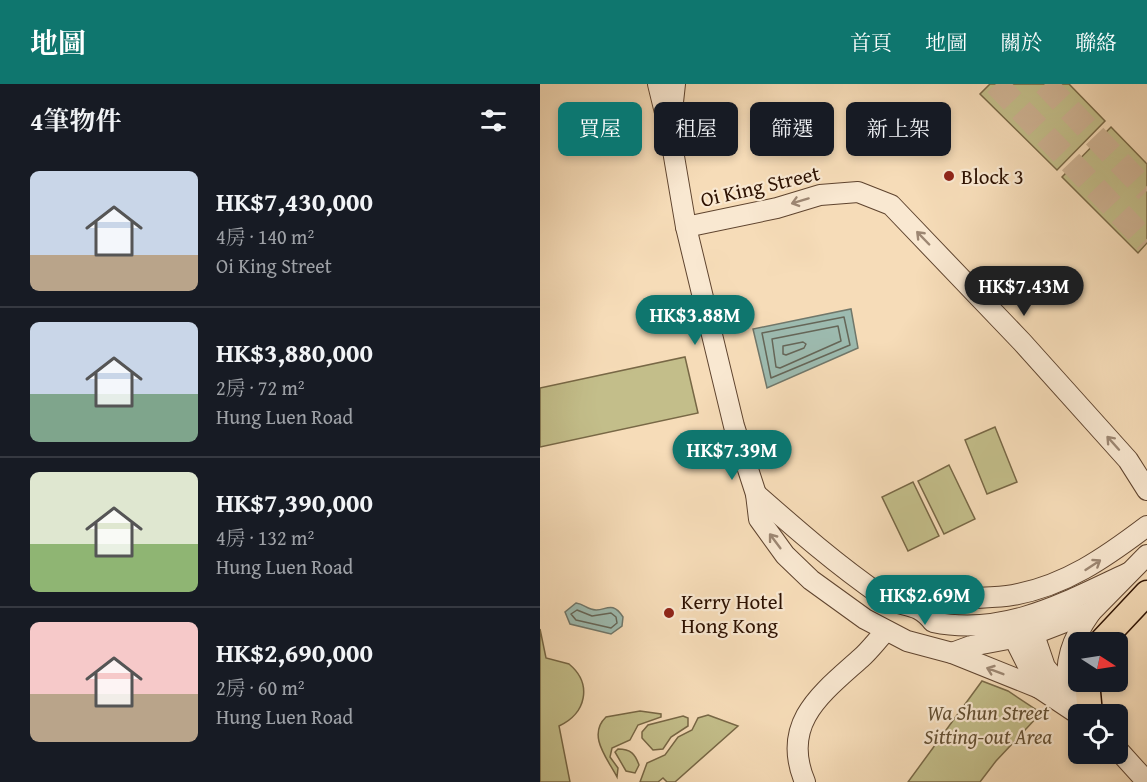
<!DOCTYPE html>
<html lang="zh-TW">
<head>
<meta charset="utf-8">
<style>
  body { margin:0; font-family:"Gentium Book Plus","Noto Serif TC",serif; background:#242831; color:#f1f3f6; height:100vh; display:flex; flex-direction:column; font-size:22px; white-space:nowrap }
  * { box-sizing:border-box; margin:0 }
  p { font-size:20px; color:#9ea1a6 }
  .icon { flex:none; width:33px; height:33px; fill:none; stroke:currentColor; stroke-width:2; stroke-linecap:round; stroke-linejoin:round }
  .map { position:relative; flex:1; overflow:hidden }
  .sheet { display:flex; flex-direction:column; background:#171b24; width:540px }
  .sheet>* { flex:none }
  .top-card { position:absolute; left:18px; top:18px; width:498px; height:54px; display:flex; gap:12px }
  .needle { width:39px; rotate:102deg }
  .tools { position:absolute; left:528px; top:548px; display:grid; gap:12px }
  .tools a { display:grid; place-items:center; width:60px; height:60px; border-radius:9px; background:#171b24; box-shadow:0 3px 9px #0003; font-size:30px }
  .price { position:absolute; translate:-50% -51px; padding:0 14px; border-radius:21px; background:#0f766e; color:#fff; font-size:20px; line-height:39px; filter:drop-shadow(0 2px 3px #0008) }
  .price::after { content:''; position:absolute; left:50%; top:36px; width:18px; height:14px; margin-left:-9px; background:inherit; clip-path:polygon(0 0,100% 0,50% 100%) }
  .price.current { background:#222; color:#fff }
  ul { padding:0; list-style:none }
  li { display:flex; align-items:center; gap:18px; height:150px; padding:0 30px }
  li+li { border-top:2px solid #363941 }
  li span { display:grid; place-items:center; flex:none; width:168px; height:120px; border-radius:9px; color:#555 }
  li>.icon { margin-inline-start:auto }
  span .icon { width:72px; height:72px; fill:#fffc; stroke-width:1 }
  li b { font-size:26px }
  h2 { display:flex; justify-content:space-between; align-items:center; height:72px; padding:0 30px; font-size:26px }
  .chip { padding:0 21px; border-radius:9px; background:#171b24; box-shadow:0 3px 9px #0003; font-size:21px; line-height:54px }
  .chip.current { background:#0f766e; color:#fff }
  header { display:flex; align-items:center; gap:36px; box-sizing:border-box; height:84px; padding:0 30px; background:#0f766e; color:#fff }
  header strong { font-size:28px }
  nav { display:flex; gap:33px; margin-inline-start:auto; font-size:21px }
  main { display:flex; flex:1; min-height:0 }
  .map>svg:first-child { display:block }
  .green { fill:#c3be8a; stroke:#786846; stroke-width:1.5 }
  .water { fill:#9dbbb0; stroke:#70776a; stroke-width:1.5 }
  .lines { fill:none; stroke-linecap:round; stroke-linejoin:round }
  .shore { stroke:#656658; stroke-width:1.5 }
  .major-tunnel { stroke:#ceb393; stroke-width:24; stroke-dasharray:24 12; stroke-linecap:butt }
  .minor-casing { stroke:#5f442f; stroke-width:22 }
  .major-casing { stroke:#2d1101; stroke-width:27 }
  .minor { stroke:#f9e8d1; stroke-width:20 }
  .major { stroke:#f6dcb8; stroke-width:24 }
  .oneway { stroke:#9d8773 }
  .poi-dot { fill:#8f2418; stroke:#f9e8d1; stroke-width:2 }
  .labels { text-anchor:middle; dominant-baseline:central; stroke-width:4.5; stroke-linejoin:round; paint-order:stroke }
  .poi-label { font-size:21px; fill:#2d1101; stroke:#f9e8d1; text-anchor:start }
  .street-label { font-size:21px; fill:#2d1101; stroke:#f9e8d1 }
  .park-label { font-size:21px; font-style:italic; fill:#624e31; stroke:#f9e8d1 }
</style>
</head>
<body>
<header>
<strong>地圖</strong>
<nav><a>首頁</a><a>地圖</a><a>關於</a><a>聯絡</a></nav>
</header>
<main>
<section class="sheet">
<h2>4筆物件<svg class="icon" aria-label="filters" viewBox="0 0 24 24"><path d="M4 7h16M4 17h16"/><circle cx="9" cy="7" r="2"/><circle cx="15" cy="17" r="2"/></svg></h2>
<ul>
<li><span style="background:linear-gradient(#c9d6e8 70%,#b9a48a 0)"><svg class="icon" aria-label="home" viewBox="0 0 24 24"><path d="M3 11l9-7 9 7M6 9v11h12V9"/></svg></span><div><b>HK$7,430,000</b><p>4房 · 140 m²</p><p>Oi King Street</p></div></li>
<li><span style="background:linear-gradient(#c9d6e8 60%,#7fa58c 0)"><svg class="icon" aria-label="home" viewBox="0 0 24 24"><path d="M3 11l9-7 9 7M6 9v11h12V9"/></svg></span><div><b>HK$3,880,000</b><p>2房 · 72 m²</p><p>Hung Luen Road</p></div></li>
<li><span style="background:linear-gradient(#dfe7d0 60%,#8fb573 0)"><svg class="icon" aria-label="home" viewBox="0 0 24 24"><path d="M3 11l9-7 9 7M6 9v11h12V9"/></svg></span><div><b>HK$7,390,000</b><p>4房 · 132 m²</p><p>Hung Luen Road</p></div></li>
<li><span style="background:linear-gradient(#f6c9c9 60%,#b9a48a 0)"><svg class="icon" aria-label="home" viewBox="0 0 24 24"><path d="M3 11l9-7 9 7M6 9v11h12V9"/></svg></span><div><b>HK$2,690,000</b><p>2房 · 60 m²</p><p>Hung Luen Road</p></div></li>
</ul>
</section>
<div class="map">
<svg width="607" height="698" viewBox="0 0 607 698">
  <rect width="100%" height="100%" fill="#f6dcb8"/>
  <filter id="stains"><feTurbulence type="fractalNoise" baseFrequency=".00333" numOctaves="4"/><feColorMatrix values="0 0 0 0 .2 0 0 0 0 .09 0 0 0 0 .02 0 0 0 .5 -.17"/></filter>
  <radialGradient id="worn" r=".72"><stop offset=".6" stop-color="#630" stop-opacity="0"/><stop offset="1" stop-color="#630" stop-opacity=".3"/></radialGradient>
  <!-- green -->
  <g class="green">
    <polygon points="450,0 529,0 565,37 517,86 440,10"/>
    <polygon points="571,43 607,80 607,159 598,169 522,93"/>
    <polygon points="145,273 158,329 0,363 0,304"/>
    <polygon points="455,343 477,398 447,410 425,356"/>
    <polygon points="409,381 435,435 404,450 378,397"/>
    <polygon points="373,398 399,452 368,467 342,413"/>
    <path d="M 0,545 L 6,574 L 29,580 C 53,600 46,630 19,642 L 30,698 L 0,698 Z"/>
    <polygon points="442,597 468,607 501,629 456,677 440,698 368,698"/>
    <path d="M 100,627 L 121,630 L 121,633 L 98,641 L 90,656 L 72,664 L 70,673 L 78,684 L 77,693 C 67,674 47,651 66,633 Z"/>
    <polygon points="168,631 198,642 135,698 127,698 123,694 118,698 100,698 107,679 125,671 138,653 152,646 158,634"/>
    <polygon points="143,632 148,634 148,642 131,653 123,665 113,666 102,654 102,648 108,641"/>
    <path d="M 78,665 C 91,665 95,670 99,681 L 95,689 L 86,687 L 75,668 Z"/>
  </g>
  <!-- water -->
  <g class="water">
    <polygon points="311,225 318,264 227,304 213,245"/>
    <path d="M 36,519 C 43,520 45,523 51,525 C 64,530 71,514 83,533 L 82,542 L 71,550 L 30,540 L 25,528 Z"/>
  </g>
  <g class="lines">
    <!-- shore -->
    <g class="shore">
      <polygon points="304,233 310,261 231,294 222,249"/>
      <polygon points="298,242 301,257 240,284 236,283 232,255"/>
      <polygon points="263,258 266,260 264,264 246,271 243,270 243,262"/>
      <polygon points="37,526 52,532 71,529 76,533 77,539 71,544 36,536 31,530"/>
    </g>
    <!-- major-tunnel -->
    <g class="major-tunnel">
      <polyline points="456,0 607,158"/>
      <polyline points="505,0 607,107"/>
    </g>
    <defs>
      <g id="minor">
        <polyline points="118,0 130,49 146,143 194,342 216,410 219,435 245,471 271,496 325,535 367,557 412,569 499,604 538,630"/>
        <polyline points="131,36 135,0"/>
        <polyline points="146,143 237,124 280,111 318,108 351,121 482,258 588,376 607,406"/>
        <path d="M 216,410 C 257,446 297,481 342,512 C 362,525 376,516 393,538 C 464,553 526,518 588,489"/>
        <path d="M 383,525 C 406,511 445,516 473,511 C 525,502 566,473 607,442"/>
        <polyline points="490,539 505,583 539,623"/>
        <polyline points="475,544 474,554 499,604"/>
        <polyline points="412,569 431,562 494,550 551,528 607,471"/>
        <path d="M 529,611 C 523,578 532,555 551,528"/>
        <polyline points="578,666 607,698"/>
        <path d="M 265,698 C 240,639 282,609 321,574 C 330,566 338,555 346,547"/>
      </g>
      <g id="major">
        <polyline points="561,558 607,509"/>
        <polyline points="547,597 550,630"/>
      </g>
    </defs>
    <!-- minor casing -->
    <use href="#minor" class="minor-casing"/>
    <!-- major casing -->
    <use href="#major" class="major-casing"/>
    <!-- minor -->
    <use href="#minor" class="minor"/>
    <!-- major -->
    <use href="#major" class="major"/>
  </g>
  <!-- one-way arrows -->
  <defs><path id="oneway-shaft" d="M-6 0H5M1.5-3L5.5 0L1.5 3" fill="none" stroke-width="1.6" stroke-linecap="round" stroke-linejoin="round" transform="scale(1.5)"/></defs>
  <g class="oneway">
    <use href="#oneway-shaft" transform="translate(260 117) rotate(163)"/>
    <use href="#oneway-shaft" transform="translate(383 154) rotate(-134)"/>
    <use href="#oneway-shaft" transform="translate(573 359) rotate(-132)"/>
    <use href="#oneway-shaft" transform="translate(235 457) rotate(-127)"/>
    <use href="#oneway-shaft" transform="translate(553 481) rotate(-33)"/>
    <use href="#oneway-shaft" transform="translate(455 587) rotate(-159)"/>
  </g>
  <!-- markers -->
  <g class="poi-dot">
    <circle cx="409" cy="92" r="6"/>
    <circle cx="129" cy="529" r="6"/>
  </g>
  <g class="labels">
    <!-- poi labels -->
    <g class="poi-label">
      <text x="421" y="92">Block 3</text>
      <text x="141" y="517">Kerry Hotel<tspan x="141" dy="24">Hong Kong</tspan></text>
    </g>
    <!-- street labels -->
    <g class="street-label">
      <text transform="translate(220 102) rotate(-13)">Oi King Street</text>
    </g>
    <!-- park labels -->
    <g class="park-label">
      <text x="448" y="628">Wa Shun Street<tspan x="448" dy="24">Sitting-out Area</tspan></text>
    </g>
  </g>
  <rect width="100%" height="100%" filter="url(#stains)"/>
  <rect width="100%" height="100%" fill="url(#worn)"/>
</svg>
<div class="tools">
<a><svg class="needle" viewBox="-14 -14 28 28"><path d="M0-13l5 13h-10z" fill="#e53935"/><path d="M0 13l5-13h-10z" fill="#9ea1a6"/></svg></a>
<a><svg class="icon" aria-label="locate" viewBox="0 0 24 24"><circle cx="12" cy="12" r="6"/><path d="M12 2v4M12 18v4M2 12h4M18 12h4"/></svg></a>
</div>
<b class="price current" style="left:484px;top:233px">HK$7.43M</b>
<b class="price" style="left:155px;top:262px">HK$3.88M</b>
<b class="price" style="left:192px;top:397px">HK$7.39M</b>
<b class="price" style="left:385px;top:542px">HK$2.69M</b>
<div class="top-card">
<a class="chip current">買屋</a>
<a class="chip">租屋</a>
<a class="chip">篩選</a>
<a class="chip">新上架</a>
</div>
</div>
</main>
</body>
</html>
